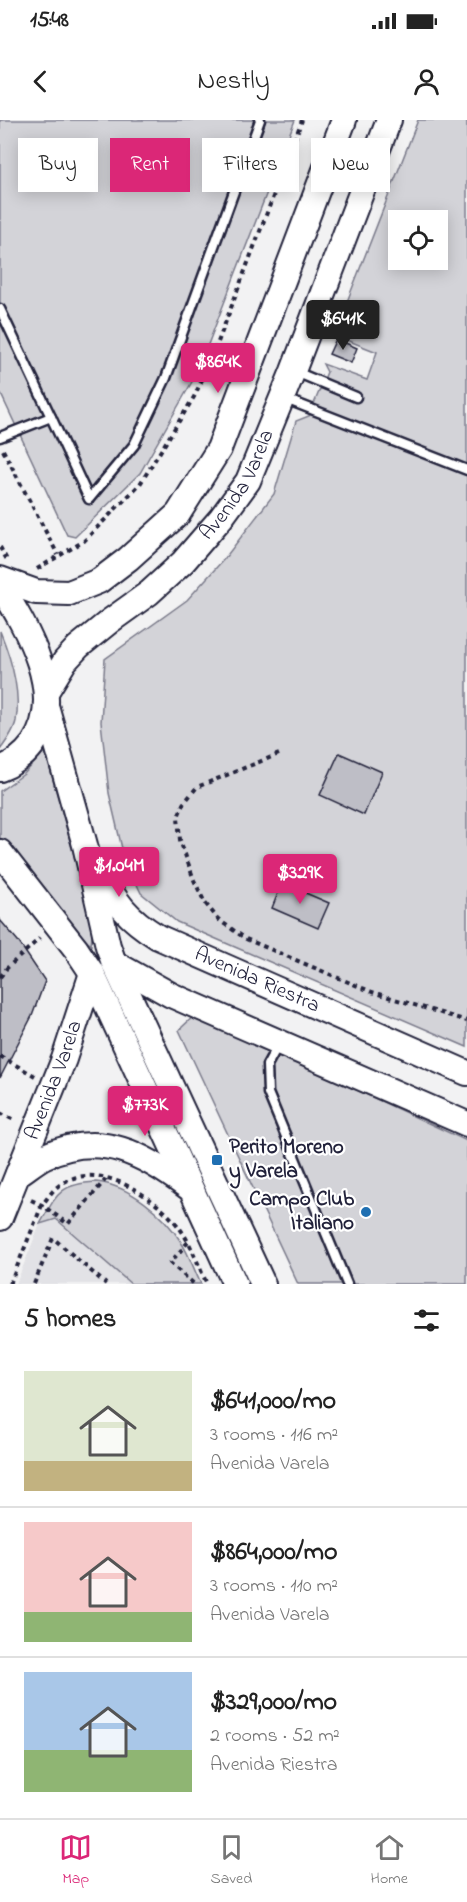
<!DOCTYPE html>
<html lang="en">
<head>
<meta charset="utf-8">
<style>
  body { margin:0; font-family:"Indie Flower",sans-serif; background:#f2f2f2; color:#222; height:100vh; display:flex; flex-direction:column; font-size:22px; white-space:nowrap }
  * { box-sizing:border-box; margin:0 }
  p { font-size:20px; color:#767676 }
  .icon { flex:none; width:33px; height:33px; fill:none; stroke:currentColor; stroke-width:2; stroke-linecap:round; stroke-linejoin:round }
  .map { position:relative; height:1164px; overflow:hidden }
  .sheet { display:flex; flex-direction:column; background:#fff; flex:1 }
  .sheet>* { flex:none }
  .guide { position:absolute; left:18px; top:18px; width:432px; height:54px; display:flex; gap:12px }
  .buttons { position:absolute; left:388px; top:90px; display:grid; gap:12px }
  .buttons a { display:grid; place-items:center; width:60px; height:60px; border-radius:0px; background:#fff; box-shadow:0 3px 15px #0003; font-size:30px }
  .price { position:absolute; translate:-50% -51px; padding:0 14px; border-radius:6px; background:#db2777; color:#fff; font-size:20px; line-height:39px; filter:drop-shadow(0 2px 3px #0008) }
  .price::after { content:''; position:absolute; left:50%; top:36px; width:18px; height:14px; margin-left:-9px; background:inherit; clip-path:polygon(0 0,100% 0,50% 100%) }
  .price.selected { background:#222; color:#fff }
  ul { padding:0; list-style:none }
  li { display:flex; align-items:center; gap:18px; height:150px; padding:0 24px }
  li+li { border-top:2px solid #e0e0e0 }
  li span { display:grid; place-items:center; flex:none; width:168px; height:120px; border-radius:0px; color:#555 }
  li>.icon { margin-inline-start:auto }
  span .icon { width:72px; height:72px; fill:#fffc; stroke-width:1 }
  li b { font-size:26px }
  h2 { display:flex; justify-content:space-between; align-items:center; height:72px; padding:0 24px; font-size:26px }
  .chip { padding:0 21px; border-radius:0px; background:#fff; box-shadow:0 3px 15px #0003; font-size:21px; line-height:54px }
  .chip.selected { background:#db2777; color:#fff }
  .status { display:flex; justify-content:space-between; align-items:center; height:42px; padding:0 30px; background:#fff; direction:ltr }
  .status svg { height:16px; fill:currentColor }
  header { display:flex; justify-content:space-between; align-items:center; height:78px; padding:0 24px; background:#fff; font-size:27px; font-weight:600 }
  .dock { display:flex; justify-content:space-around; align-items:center; height:84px; border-top:2px solid #e0e0e0; background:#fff; font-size:16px; color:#767676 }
  .dock a { display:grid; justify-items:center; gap:3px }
  .dock .selected { color:#db2777 }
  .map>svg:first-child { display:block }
  .built { fill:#e2e2e6 }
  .green { fill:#d3d3d8; stroke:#7a7a8a; stroke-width:1.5; fill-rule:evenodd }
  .building { fill:#bebec6; stroke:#22223b; stroke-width:1.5 }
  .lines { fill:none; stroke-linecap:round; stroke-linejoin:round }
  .lane-casing { stroke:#22223b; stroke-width:13 }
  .secondary-casing { stroke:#22223b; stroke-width:28 }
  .path { stroke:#22223b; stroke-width:4; stroke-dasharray:4.5 4.5; stroke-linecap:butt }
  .lane { stroke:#fff; stroke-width:8 }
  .secondary { stroke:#fff; stroke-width:24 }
  .poi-dot { fill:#1f6fb2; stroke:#fff; stroke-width:2 }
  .labels { text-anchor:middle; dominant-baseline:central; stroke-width:4.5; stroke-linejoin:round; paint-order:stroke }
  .street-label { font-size:21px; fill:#22223b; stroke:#fff }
  .poi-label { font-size:21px; font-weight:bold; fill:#22223b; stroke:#fff; text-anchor:start }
</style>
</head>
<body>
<div class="status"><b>15:48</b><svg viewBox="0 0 49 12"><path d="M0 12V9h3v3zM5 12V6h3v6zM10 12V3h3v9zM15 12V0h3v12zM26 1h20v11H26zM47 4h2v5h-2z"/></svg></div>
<header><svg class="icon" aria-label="back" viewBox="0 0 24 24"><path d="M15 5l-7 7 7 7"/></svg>Nestly<svg class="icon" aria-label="person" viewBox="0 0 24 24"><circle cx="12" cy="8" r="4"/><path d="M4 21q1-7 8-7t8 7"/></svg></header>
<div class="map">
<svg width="467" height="1164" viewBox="0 0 467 1164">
  <rect width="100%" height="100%" fill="#f2f2f3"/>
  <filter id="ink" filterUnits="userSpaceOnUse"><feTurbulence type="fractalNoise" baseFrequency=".0167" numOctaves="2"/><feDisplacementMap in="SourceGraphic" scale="12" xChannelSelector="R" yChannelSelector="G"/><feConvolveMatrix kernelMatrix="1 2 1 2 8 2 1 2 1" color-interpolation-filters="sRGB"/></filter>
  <g filter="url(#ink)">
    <!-- built -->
    <polygon class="built" points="55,1099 131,1164 16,1164 40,1104"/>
    <!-- green -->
    <g class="green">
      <polygon points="0,0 295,0 197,253 140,353 75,417 67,415 0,272"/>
      <path d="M 418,0 L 467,0 L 467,927 L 177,802 L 141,773 L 124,737 L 109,673 L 101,602 L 105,539 L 187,480 L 225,438 L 274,374 L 296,301 L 309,296 L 327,252 L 323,244 L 367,260 L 377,232 L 334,215 ZM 399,100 L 438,100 L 438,140 L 399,140 Z"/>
      <path d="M 0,511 C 11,538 21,572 16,601 C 14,611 6,622 0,630 Z"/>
      <polygon points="45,631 93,804 91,825 65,801 0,718 0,671 24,654"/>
      <polygon points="195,895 467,1021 467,1164 298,1164 179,910"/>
      <path d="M 96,1062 C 129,1065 164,1094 181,1122 C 189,1134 194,1150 201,1164 L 131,1164 L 56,1099 L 40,1104 C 57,1074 59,1064 96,1062 Z"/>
    </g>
    <!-- building -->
    <g class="building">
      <polygon points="336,219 357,228 351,243 329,234"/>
      <polygon points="339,633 382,652 364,695 320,675"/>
      <polygon points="282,763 329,783 318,808 272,788"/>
      <polygon points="0,800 18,821 45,861 32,896 0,958"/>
    </g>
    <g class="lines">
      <defs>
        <g id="lane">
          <polyline points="0,189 51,297"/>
          <polyline points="296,252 356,277"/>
          <polyline points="283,278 467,350"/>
          <polyline points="0,317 51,297 89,379 134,325 166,258 260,0"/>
          <polyline points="278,925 267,945 268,973 347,1164"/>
        </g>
        <g id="secondary">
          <polyline points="0,459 36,472 69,473 99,461 128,439 178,394 219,329 344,0"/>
          <path d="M 0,465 C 27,509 67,575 33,624 C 24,636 14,644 0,649"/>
          <path id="s1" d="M 46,572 L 65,541 L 78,527 L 110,501 L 149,473 L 183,442 L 221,398 L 248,361 L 293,251 L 389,0"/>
          <polyline points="47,589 85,725 108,826 114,843 263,1164"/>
          <polyline points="0,732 76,829 92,853 235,1164"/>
          <path id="s2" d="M 99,751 C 116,783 127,798 158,817 L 467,953"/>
          <polyline points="114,843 171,875 467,1004"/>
          <path d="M 18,1054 C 26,1049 35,1041 45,1036 C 101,1010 144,1034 189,1068"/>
          <path id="s3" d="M 0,1098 L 64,939 L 92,853"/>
        </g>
      </defs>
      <!-- lane casing -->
      <use href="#lane" class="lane-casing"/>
      <!-- secondary casing -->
      <use href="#secondary" class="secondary-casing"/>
      <!-- path -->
      <g class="path">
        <polyline points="3,330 58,435"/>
        <polyline points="0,427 7,440"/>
        <polyline points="37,449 84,421 140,364 194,277 212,238 302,0"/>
        <polyline points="279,634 197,667 183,684 178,697 180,720 194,760 205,783 219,800 246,819 372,872 467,901"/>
        <polyline points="0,857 7,848 40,818"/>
        <polyline points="0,936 35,956"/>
        <polyline points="0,993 16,1001"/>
        <polyline points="31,1080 42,1085 68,1104 106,1059"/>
        <polyline points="188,1122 170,1143 194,1164"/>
        <path d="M 10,1164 L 42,1085 C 47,1079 51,1072 57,1067 C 93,1038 146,1071 172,1099 C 189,1116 197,1143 207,1164"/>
        <polyline points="34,1164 53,1118 106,1164"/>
      </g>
      <!-- lane -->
      <use href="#lane" class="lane"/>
      <!-- secondary -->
      <use href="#secondary" class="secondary"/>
    </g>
  </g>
  <!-- markers -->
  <g class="poi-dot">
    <rect x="211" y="1034" width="12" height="12" rx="3"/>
    <circle cx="366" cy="1092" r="6"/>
  </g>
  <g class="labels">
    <!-- street labels -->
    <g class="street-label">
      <text stroke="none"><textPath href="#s1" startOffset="286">Avenida Varela</textPath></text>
      <text stroke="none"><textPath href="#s2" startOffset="198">Avenida Riestra</textPath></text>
      <text stroke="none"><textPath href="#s3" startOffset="148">Avenida Varela</textPath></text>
    </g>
    <!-- poi labels -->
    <g class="poi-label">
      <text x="229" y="1028">Perito Moreno<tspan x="229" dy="24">y Varela</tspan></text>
      <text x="354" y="1080" text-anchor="end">Campo Club<tspan x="354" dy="24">Italiano</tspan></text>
    </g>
  </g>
</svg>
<div class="buttons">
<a><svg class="icon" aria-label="locate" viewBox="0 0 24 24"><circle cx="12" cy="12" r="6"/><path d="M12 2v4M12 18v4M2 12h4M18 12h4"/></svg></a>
</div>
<b class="price selected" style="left:343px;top:231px">$641K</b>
<b class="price" style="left:218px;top:274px">$864K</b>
<b class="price" style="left:119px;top:778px">$1.04M</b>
<b class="price" style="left:300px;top:785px">$329K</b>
<b class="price" style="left:145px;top:1017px">$773K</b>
<div class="guide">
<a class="chip">Buy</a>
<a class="chip selected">Rent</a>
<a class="chip">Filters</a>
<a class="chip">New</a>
</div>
</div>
<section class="sheet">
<h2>5 homes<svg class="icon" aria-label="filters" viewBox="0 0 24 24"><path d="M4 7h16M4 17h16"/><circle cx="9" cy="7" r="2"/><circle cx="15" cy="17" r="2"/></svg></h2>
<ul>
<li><span style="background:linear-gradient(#dfe7d0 75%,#c2b280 0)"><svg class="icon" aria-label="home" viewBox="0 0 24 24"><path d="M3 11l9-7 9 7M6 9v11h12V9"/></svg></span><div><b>$641,000/mo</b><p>3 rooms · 116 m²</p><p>Avenida Varela</p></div></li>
<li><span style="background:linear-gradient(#f6c9c9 75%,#8fb573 0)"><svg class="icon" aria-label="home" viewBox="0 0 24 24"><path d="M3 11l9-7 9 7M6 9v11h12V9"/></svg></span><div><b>$864,000/mo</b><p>3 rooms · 110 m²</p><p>Avenida Varela</p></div></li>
<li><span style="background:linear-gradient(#a9c7e8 65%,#8fb573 0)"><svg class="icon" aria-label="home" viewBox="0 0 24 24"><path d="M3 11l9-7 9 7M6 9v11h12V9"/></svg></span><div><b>$329,000/mo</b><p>2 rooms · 52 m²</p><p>Avenida Riestra</p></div></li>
</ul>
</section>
<nav class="dock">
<a class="selected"><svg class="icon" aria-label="map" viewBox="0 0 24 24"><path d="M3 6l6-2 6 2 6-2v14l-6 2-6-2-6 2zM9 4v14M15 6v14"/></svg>Map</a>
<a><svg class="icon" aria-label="saved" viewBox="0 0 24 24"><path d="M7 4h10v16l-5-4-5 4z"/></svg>Saved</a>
<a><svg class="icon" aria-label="home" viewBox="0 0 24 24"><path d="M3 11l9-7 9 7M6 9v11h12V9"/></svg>Home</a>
</nav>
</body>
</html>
